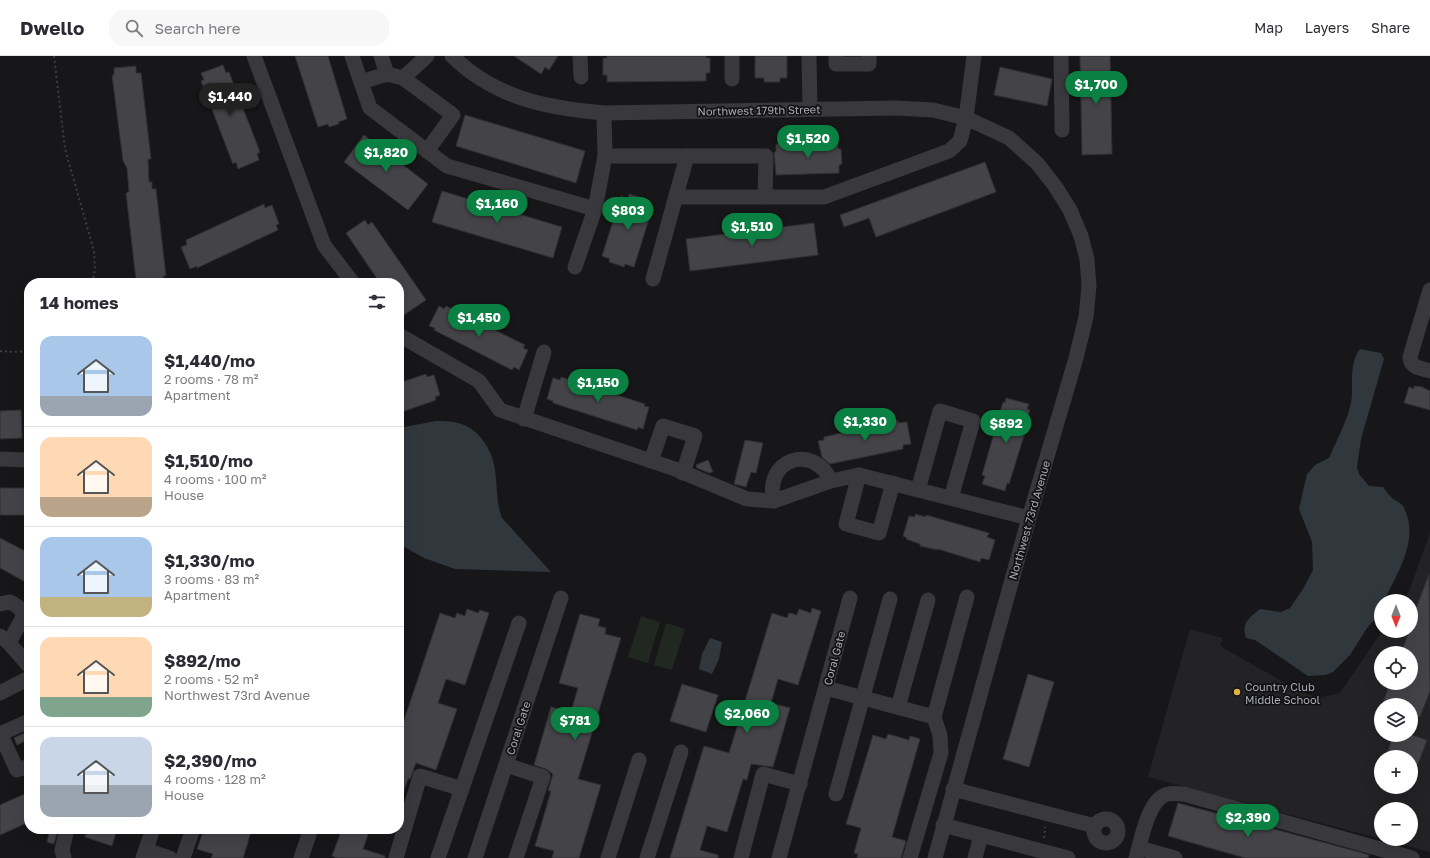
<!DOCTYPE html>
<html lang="en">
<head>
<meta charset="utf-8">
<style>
  body { margin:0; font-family:"Golos Text",sans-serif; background:#f7f7f7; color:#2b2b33; height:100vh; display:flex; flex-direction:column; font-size:15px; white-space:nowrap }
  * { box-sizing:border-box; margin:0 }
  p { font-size:13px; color:#7c7c81 }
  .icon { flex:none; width:22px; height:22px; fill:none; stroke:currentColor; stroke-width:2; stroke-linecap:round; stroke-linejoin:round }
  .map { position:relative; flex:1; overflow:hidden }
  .side { position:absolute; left:24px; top:222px; width:380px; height:556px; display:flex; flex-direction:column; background:#fff; border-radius:16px; box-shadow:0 4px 16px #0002 }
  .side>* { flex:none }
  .needle { width:26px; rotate:180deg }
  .controls { position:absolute; left:1374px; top:538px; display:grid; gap:8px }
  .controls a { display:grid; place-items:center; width:44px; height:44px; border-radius:50%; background:#fff; box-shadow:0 4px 16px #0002; font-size:20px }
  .price { position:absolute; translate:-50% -34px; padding:0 9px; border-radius:14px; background:#0b8043; color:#fff; font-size:13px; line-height:26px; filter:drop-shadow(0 1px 2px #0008) }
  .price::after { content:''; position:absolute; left:50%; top:24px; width:12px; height:9px; margin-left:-6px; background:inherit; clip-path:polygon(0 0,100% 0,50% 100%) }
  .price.current { background:#222; color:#fff }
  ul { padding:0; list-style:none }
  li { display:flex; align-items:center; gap:12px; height:100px; padding:0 16px }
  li+li { border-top:1px solid #e1e1e2 }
  li span { display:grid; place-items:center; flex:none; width:112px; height:80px; border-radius:12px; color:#555 }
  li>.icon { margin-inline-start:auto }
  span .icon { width:48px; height:48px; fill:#fffc; stroke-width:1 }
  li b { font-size:17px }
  h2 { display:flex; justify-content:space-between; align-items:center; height:48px; padding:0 16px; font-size:17px }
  header { display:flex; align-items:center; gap:24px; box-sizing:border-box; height:56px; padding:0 20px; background:#fff; border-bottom:1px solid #e1e1e2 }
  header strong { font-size:19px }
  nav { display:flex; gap:22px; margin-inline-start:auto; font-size:14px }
  .search { width:280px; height:36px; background:#f7f7f7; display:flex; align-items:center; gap:10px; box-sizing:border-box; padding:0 14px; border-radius:16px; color:#7c7c81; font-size:15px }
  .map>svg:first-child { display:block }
  .built { fill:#232325; fill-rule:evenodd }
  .green { fill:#212822 }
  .water { fill:#30373d }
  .building { fill:#444448; stroke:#313134 }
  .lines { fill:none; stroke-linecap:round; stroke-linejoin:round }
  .path { stroke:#3e3f44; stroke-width:2; stroke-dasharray:2 3; stroke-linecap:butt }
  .minor { stroke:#38383d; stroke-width:15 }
  .poi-dot { fill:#e1b245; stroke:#121113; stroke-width:1.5 }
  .labels { text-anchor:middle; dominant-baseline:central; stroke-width:3.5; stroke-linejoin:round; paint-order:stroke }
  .street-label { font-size:11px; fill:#aaadb7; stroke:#121113 }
  .poi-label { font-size:11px; fill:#aaadb7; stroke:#121113; text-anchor:start }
</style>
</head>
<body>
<header>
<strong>Dwello</strong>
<div class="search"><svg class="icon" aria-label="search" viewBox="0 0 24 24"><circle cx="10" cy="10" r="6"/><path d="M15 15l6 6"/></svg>Search here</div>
<nav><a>Map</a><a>Layers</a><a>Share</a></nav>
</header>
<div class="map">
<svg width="1430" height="802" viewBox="0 0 1430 802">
  <rect width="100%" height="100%" fill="#171618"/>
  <!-- built -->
  <path class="built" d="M 1430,477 L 1430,796 L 1148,721 L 1190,573 L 1223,582 L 1220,590 L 1299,635 L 1318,642 L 1340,637 L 1382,575 L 1411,575 L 1411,545 L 1402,545 L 1409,535 ZM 1381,597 L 1411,597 L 1411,627 L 1381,627 ZM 1381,649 L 1411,649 L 1411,679 L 1381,679 ZM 1381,701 L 1411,701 L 1411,731 L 1381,731 ZM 1381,753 L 1411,753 L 1411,783 L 1381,783 Z"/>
  <!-- green -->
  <g class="green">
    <polygon points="641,560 660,566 648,607 628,601"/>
    <polygon points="666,567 685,573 672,614 654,609"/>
  </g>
  <!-- water -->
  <g class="water">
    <path d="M 1360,293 L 1381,297 L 1384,303 L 1361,383 L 1357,411 L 1359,418 L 1369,430 L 1383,431 C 1386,435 1390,440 1393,443 C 1397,445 1401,447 1403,450 C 1421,482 1397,517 1384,545 L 1381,545 L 1381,551 L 1377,561 L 1367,572 L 1350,599 L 1333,616 L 1326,619 L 1308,620 L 1255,584 L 1246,582 C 1241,567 1249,562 1260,553 L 1281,556 L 1290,552 L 1303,533 L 1313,514 L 1312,486 L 1299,453 L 1307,418 L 1315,409 L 1329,402 C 1336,385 1347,366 1351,347 C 1354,329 1348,309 1360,293 Z"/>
    <path d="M 436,365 C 443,365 451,365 458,367 C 482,373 495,399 496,422 C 497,436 497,449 502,462 L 551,516 L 455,513 L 424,502 L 399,488 L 399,372 Z"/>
    <polygon points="710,582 722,586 719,603 712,618 699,613 702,598"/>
  </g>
  <!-- building -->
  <g class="building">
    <polygon points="295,0 328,0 347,63 338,66 339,68 329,71 328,68 318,71"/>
    <polygon points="514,0 558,0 549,14 545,11 541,18"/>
    <polygon points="607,0 706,0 706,2 710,2 710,17 706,17 706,25 607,26 607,19 603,19 603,2 607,2"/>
    <polygon points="755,0 787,0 787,22 780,22 780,26 764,26 764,22 755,22"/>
    <polygon points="1080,0 1110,0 1112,98 1082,99"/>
    <polygon points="223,9 226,17 229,16 260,96 257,98 259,104 238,113 236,106 233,108 201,25 204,24 201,17"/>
    <polygon points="136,10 136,17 141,17 151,103 148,103 149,126 152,126 152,133 156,133 166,220 163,220 164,227 141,227 140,223 136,224 126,137 129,136 127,112 123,105 112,19 114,19 114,12"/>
    <polygon points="1000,11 1052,23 1047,50 994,39"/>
    <polygon points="465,59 585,95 576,127 456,90"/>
    <polygon points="364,79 428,128 408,154 344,106"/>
    <polygon points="838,86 838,93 841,93 842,108 839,109 839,117 776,119 774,96 776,96 776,88"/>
    <polygon points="985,106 996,136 876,181 869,162 844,171 840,159"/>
    <polygon points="442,135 562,171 553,202 432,166"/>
    <polygon points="629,138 646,143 645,147 653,150 634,211 625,208 624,211 609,206 610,203 602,200 621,140 628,143"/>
    <polygon points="264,148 265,152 272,149 279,168 276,169 278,174 197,212 197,210 190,213 181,191 187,189 186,184"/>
    <polygon points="365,164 368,169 372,166 426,244 404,259 399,251 399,227 380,227 346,177"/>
    <polygon points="814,167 818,199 690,215 686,183"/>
    <polygon points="439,250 444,253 446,250 525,289 523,292 528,294 519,314 514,311 512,314 434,274 435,272 429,270"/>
    <polygon points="426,318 427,321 434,319 440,339 435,341 436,344 399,357 399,327"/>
    <polygon points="561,321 645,348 644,350 649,351 643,373 638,371 637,374 553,347 553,345 547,343 553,322 560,324"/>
    <polygon points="1414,330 1422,331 1430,335 1430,354 1404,347 1409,331 1414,333"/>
    <polygon points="1006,342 1029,348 1027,353 1030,354 1026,366 1028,367 1009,428 1007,427 1005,435 982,428 985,420 982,419 1003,346 1005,347"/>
    <polygon points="21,354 22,382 0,383 0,355"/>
    <polygon points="898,364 898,367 907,366 911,388 903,389 903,393 830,408 822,401 818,385 824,384 824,381"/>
    <polygon points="745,384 763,387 756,417 751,416 746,431 734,428"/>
    <polygon points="708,404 713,416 709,417 697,412 696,409"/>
    <rect x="0" y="432" width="29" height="27"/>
    <polygon points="915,458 926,461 926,459 989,477 987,481 995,484 989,504 981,502 980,506 938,493 938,494 920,490 920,488 906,483 907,482 903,480 909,460 915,461"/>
    <polygon points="0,482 29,497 29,528 0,512"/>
    <polygon points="1429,518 1430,635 1420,661 1411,658 1411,649 1382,649 1390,627 1411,627 1411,597 1401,597 1409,575 1411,575 1411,557 1414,558"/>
    <polygon points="812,552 821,555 798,629 778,623 771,647 790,652 773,711 751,708 747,724 743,723 727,776 707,770 700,794 718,799 718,802 670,802 704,690 729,697 772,557 787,562 789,557 797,559 799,553 811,557"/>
    <polygon points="467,553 478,557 480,554 489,557 465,629 446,623 438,647 457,653 436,714 416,707 410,723 408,723 401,743 399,743 399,679 440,557 455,562 457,557 465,560"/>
    <polygon points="580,558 600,563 598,570 606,572 605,578 621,582 578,723 601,729 579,802 552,802 554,795 535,790 551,735 548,735 553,718 546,713 534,709 551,651 571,656 578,632 559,627"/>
    <polygon points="1028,618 1054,626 1029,711 1003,703"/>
    <polygon points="682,628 718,639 706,676 670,665"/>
    <polygon points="29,675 29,683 17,689 14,682"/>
    <polygon points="888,678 909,684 910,680 920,683 892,781 906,785 901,802 857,802 858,798 854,797 861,772 846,768 873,679 886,683"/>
    <polygon points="1393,679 1412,679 1427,684 1412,724 1411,701 1396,701 1387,698"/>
    <polygon points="29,736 29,766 0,779 0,749"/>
    <polygon points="1178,747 1359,796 1369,799 1368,802 1245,802 1168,780"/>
    <polygon points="50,773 58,773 54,788 47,786"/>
    <polygon points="88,773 117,773 112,790 85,781"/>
    <polygon points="204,773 249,773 248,775 251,776 243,802 211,802 213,798 197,793"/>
    <polygon points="342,773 370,773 363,793 385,800 385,802 337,802 332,800"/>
  </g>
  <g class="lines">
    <!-- path -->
    <g class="path">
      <polyline points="54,0 65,93 94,195 95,214 92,227"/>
      <polyline points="0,295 12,296 29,295"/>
      <polyline points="1044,782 1045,771"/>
    </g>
    <!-- minor -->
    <g class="minor">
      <polyline points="254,0 324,189 353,227"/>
      <polyline points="352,0 370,52 447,110 595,153"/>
      <polyline points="381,0 387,18"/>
      <path d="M 452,0 C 495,42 546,52 604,57 L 896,52 L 933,54 L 966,62 L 1009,82 L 1037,107 L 1055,130 L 1070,154 L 1081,180 L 1087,203 L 1089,230 L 1086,261 L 1076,302 L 1029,462 L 935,802"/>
      <polyline points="580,0 581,21"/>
      <polyline points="732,0 732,23"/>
      <polyline points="809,0 810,53"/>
      <polyline points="836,0 836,8 869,8 869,0"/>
      <polyline points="1061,0 1062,74"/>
      <polyline points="403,22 427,0"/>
      <polyline points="361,26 387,18 403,22 453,59 427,95"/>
      <polyline points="605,100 766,100 765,141 824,141 949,95 960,85 966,62 974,0"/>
      <polyline points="676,141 765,141"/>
      <polyline points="575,211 595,153 605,100 604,57"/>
      <polyline points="653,223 687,100"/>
      <path d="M 1430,234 L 1410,301 C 1410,312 1421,312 1430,315"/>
      <polyline points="399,279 479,325 500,354 675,413 747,443 774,445 831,425 859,419 1029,462"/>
      <polyline points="524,363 544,296"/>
      <polyline points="0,403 29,404"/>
      <polyline points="651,405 663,370 695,380 683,417"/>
      <polyline points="859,419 846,468 879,477 893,427"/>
      <polyline points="918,434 940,355 973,365 951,442"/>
      <path d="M 774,445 C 763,404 813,386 831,425"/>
      <path d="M 0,548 L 10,546 C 17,550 23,553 23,561 L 9,587"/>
      <polyline points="0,580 9,587 29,610"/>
      <polyline points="826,632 934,661 940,679 941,697 910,802"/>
      <polyline points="0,637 29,622"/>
      <polyline points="898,651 928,544"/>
      <polyline points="934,661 967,541"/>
      <polyline points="0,677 17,714 29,710"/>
      <polyline points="0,678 29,665"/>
      <polyline points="506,709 543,721 516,802"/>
      <polyline points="953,733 1095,770"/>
      <polyline points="836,738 890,543"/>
      <circle cx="1106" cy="775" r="12"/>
      <polyline points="943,769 1068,802"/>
      <polyline points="1139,792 1175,802"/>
      <polyline points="146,794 170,802"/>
      <polyline points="64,802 62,794 67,773"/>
      <polyline points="143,802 153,773"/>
      <polyline points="183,802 193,773"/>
      <polyline points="301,802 311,773"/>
      <polyline points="396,802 420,720 462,733"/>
      <polyline points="438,802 519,567"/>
      <polyline points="475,802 561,542"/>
      <polyline points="608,802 639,704"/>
      <polyline points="647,802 681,696"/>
      <polyline points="741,802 763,718 800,728"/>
      <polyline points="779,802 850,542"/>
      <polyline points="975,802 981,779"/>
      <path d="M 1136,802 C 1141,785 1148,742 1168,738 C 1173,737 1179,738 1184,738 L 1412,802"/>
    </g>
  </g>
  <!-- markers -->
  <circle class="poi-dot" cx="1237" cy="636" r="4"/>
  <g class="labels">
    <!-- street labels -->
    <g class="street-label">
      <text transform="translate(759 54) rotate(-1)">Northwest 179th Street</text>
      <text transform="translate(1029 464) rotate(-74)">Northwest 73rd Avenue</text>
      <text transform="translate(834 602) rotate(-75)">Coral Gate</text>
      <text transform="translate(518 672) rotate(-72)">Coral Gate</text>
    </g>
    <!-- poi labels -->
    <g class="poi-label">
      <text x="1245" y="630">Country Club<tspan x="1245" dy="13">Middle School</tspan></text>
    </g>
  </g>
</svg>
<div class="controls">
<a><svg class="needle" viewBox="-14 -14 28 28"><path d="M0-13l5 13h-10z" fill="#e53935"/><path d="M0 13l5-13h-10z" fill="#7c7c81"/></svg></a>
<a><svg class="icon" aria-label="locate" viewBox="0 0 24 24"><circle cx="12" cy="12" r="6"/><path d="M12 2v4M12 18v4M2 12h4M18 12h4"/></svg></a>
<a><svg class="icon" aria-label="layers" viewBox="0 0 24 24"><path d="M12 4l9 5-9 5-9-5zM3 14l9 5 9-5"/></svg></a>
<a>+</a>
<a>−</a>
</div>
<b class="price" style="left:1096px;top:49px">$1,700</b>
<b class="price current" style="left:230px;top:61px">$1,440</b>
<b class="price" style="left:808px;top:103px">$1,520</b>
<b class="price" style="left:386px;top:117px">$1,820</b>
<b class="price" style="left:497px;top:168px">$1,160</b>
<b class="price" style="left:628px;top:175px">$803</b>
<b class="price" style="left:752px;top:191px">$1,510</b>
<b class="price" style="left:479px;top:282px">$1,450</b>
<b class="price" style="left:598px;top:347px">$1,150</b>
<b class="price" style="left:865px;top:386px">$1,330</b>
<b class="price" style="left:1006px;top:388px">$892</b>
<b class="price" style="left:747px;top:678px">$2,060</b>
<b class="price" style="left:575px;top:685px">$781</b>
<b class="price" style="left:1248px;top:782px">$2,390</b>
<section class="side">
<h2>14 homes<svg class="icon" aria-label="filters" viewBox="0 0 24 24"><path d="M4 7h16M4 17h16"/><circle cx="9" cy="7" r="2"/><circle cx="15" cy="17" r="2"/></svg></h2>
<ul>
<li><span style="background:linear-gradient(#a9c7e8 75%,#9aa5b1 0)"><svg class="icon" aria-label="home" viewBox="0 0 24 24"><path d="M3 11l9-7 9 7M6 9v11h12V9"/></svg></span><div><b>$1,440/mo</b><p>2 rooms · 78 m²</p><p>Apartment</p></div></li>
<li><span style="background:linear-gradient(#ffd9b3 75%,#b9a48a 0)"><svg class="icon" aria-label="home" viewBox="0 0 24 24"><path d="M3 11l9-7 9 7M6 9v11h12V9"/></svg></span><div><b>$1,510/mo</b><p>4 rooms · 100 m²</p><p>House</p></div></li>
<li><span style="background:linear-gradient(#a9c7e8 75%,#c2b280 0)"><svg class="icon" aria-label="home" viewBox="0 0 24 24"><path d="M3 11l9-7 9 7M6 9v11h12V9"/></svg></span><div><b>$1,330/mo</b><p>3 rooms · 83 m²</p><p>Apartment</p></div></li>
<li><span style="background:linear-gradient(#ffd9b3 75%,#7fa58c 0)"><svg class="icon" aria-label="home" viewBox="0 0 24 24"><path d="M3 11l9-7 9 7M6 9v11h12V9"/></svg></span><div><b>$892/mo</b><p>2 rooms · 52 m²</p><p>Northwest 73rd Avenue</p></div></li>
<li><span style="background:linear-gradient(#c9d6e8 60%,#9aa5b1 0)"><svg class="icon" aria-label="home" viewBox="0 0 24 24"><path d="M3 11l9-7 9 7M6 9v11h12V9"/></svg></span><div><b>$2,390/mo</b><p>4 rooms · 128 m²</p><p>House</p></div></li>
</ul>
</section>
</div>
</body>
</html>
